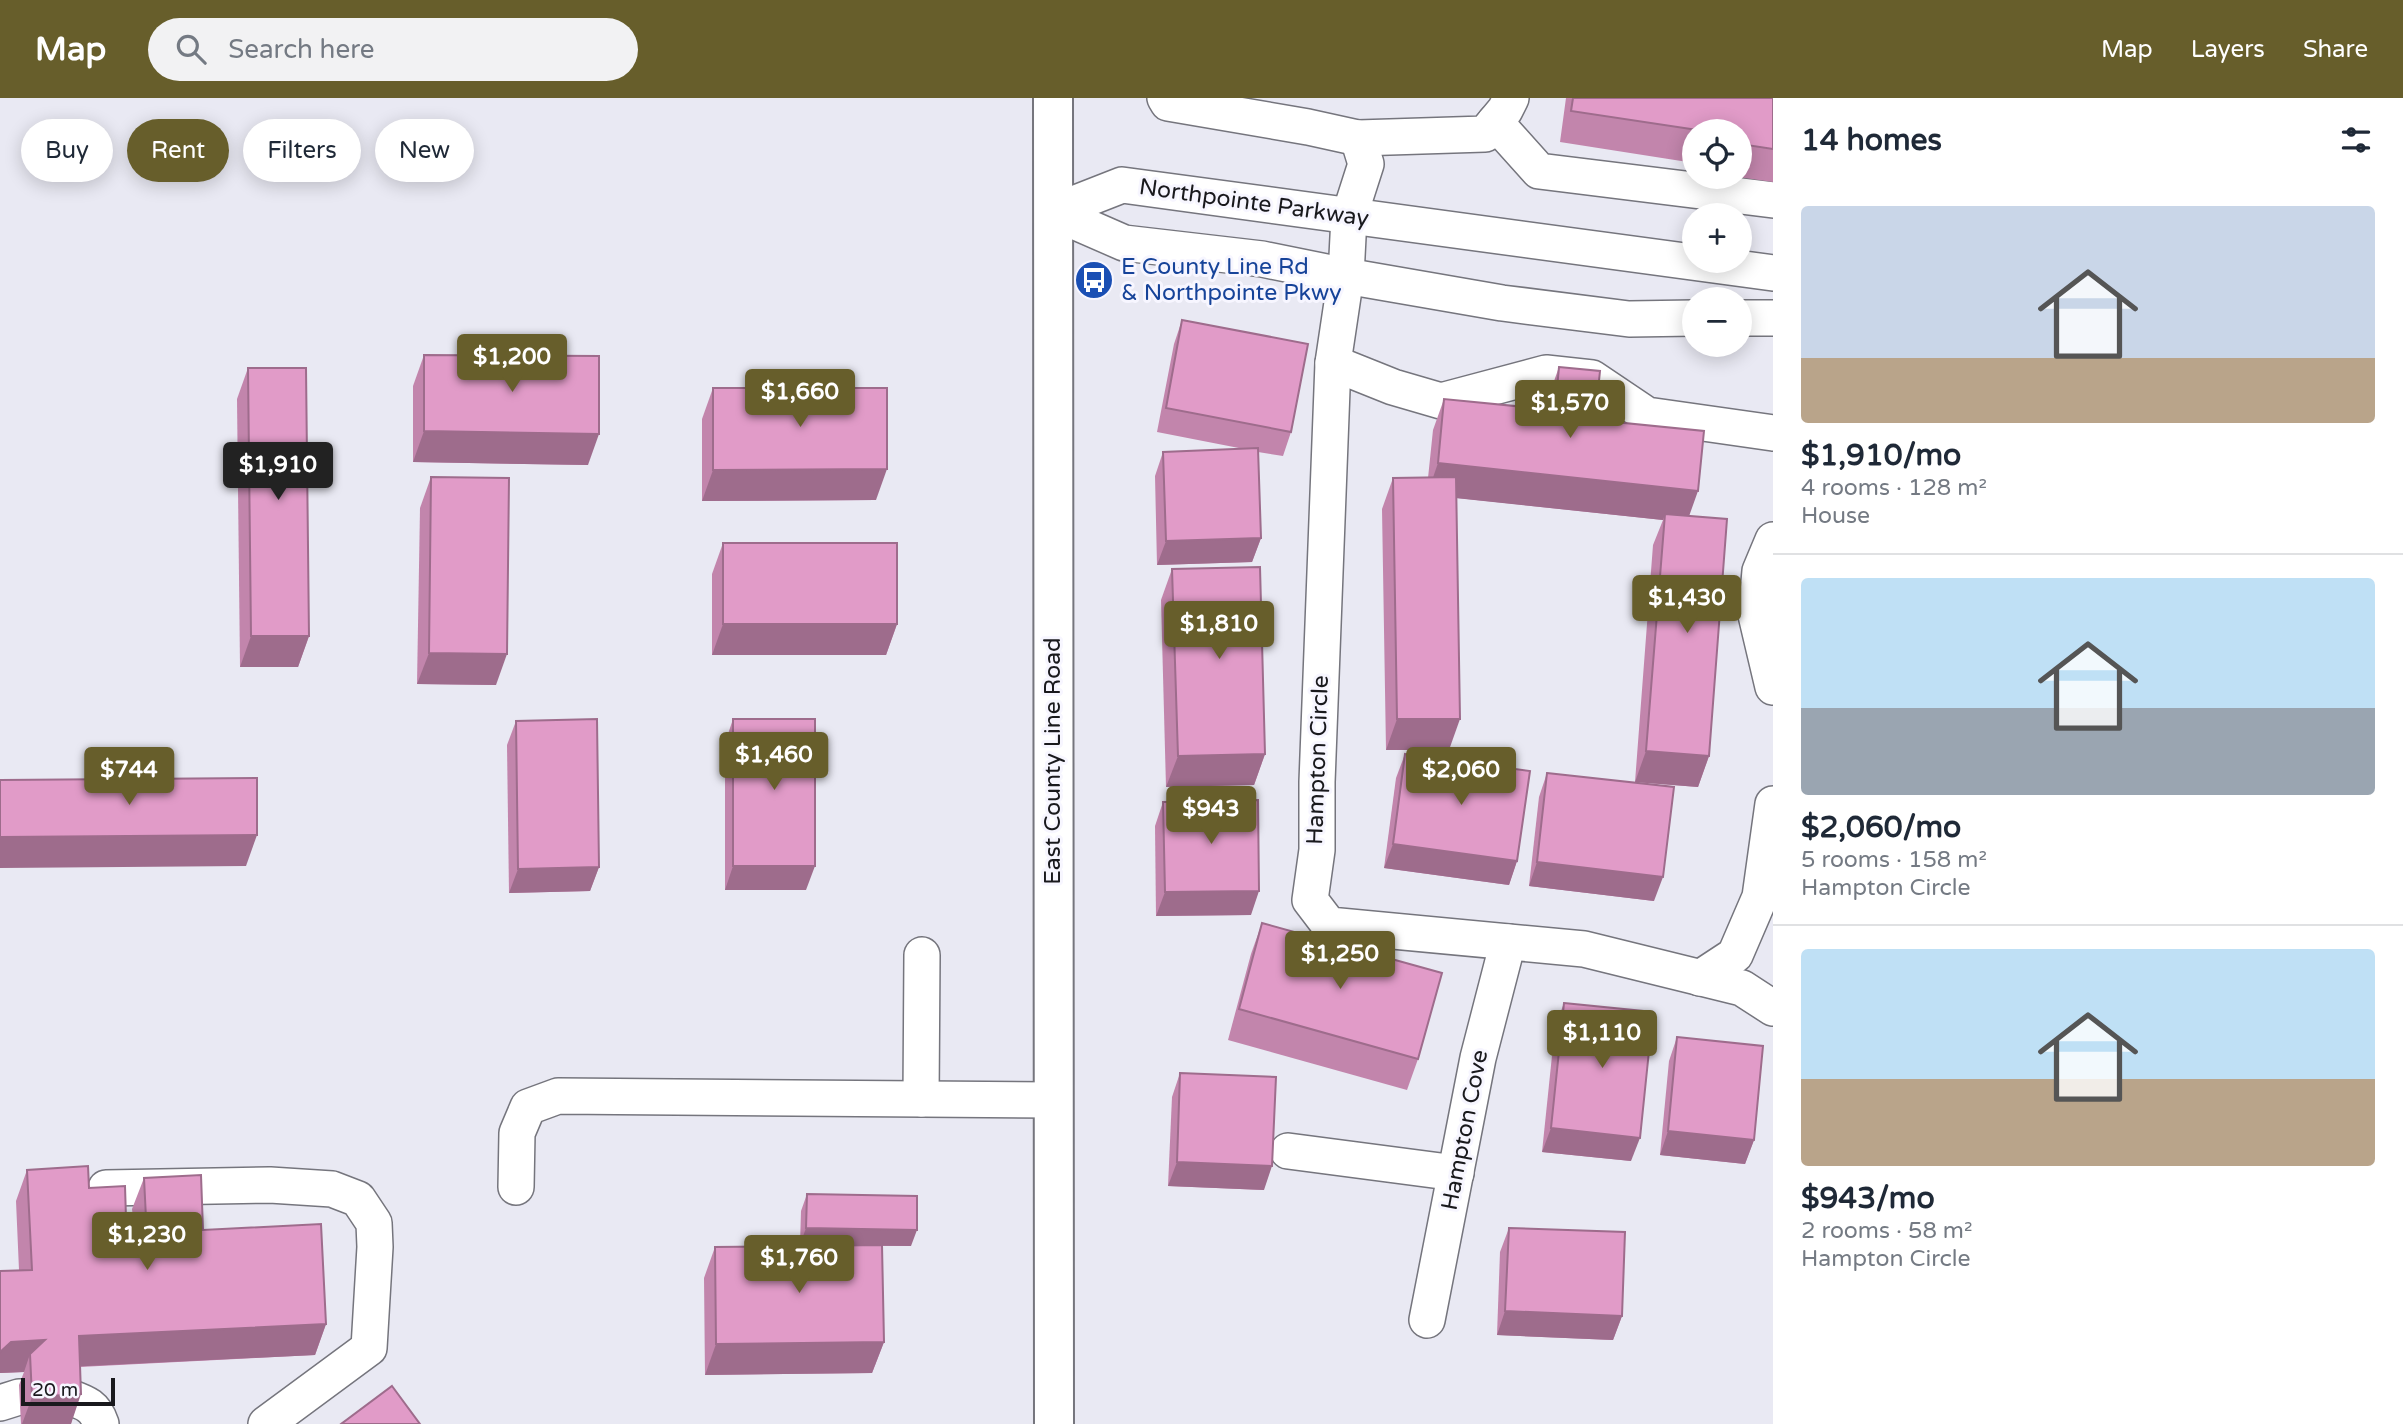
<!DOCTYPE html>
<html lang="en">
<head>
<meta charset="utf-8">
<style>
  body { margin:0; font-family:"Varela Round",sans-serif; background:#f2f2f3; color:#1f2937; height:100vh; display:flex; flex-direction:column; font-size:26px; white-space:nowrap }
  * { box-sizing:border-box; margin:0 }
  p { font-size:23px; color:#747a83 }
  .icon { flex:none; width:38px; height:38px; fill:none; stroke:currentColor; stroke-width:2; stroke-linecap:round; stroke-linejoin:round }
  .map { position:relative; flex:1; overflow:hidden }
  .panel { display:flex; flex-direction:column; background:#fff; width:630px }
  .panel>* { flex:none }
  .hud { position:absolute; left:21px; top:21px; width:665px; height:63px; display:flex; gap:14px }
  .tools { position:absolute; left:1682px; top:21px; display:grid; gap:14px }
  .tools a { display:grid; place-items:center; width:70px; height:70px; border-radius:50%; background:#fff; box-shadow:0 4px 18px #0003; font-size:35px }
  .scale { position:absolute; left:21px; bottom:18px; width:94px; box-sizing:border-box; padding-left:7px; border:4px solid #19191d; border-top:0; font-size:19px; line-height:24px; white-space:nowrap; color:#19191d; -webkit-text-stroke:5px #f7f6ff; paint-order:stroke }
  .price { position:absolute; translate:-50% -60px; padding:0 16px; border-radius:7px; background:#675e2b; color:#fff; font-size:23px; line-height:46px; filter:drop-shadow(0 2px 4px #0008) }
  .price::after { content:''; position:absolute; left:50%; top:42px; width:21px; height:16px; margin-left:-10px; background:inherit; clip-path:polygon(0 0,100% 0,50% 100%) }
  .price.on { background:#222; color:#fff }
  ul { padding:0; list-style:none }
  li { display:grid; align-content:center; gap:14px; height:371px; padding:0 28px }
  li+li { border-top:2px solid #e0e1e3 }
  li span { display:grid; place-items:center; height:217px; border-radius:7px; color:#555 }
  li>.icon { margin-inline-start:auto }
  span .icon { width:126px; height:126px; fill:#fffc; stroke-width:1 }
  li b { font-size:30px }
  h2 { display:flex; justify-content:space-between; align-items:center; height:84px; padding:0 28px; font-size:30px }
  .chip { padding:0 24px; border-radius:32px; background:#fff; box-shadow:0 4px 18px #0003; font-size:24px; line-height:63px }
  .chip.on { background:#675e2b; color:#fff }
  header { display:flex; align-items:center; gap:42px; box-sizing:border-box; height:98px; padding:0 35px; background:#675e2b; color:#fff }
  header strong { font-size:33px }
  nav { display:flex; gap:38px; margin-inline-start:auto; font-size:24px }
  .search { width:490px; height:63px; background:#f2f2f3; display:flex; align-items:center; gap:18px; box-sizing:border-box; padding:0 24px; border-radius:38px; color:#747a83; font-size:26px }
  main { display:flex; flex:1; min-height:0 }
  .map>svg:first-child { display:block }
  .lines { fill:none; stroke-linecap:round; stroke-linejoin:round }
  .minor-casing { stroke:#75757d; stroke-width:38 }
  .major-casing { stroke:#75757d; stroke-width:42 }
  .minor { stroke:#fff; stroke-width:35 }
  .major { stroke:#fff; stroke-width:38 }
  .wall { fill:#c285ac }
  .shaded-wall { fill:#9e6c8c }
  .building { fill:#e19bc8; stroke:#9e6c8c; stroke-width:2 }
  .labels { text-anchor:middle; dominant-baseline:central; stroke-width:6; stroke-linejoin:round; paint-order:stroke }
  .street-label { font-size:23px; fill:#19191d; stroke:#f7f6ff }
  .transit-label { font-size:23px; fill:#164399; stroke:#f7f6ff; text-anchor:start }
</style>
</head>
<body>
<header>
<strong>Map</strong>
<div class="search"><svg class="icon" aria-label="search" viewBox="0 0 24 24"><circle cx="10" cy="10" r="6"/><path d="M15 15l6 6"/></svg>Search here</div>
<nav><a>Map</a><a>Layers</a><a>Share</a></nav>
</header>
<main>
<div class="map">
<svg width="1773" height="1326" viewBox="0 0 1773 1326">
  <rect width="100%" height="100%" fill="#e9e9f3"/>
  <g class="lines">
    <defs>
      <g id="minor">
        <polyline points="1165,0 1168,5 1308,29 1358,40 1485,36 1505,12 1511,0"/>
        <polyline points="1495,24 1539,73 1773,102"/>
        <polyline points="1358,40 1366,66 1349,119 1346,178 1333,265 1317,684 1317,752 1310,802 1329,827 1584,851 1742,890 1773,910"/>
        <polyline points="1053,114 1122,87 1773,175"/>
        <polyline points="1053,114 1124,145 1262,161 1346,178 1502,205 1629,221 1694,220"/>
        <polyline points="1740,220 1773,220"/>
        <polyline points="1333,265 1393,289 1441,303 1546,275 1592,280 1647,317 1773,335"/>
        <polyline points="1773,442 1760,473 1756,517 1773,589"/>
        <polyline points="1700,880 1735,857 1760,799 1773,706"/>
        <polyline points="921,1001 922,857"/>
        <polyline points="1288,1053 1456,1075"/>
        <polyline points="516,1089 517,1035 528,1009 558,998 1054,1002"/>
        <polyline points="106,1090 270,1087 332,1091 358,1101 374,1125 375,1149 369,1250 266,1326"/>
        <polyline points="1427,1222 1478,960 1508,844"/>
        <path d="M 69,1299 C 86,1305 95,1308 101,1326"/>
        <polyline points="0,1305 19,1299"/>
      </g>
      <polyline id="major" points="1053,0 1054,1326"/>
    </defs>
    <!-- minor casing -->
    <use href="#minor" class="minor-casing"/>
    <!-- major casing -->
    <use href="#major" class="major-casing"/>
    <!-- minor -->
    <use href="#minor" class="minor"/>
    <!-- major -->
    <use href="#major" class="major"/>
  </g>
  <!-- wall -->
  <g class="wall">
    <polygon points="1566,0 1773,0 1773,84 1738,79 1740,79 1740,33 1694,33 1694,65 1560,44"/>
    <polygon points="1182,222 1291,334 1283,358 1258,354 1261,440 1252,464 1157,467 1155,378 1163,354 1244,351 1157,334 1174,246"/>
    <polygon points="424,257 588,367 413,364 413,288"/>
    <polygon points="1559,269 1595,322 1689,418 1709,658 1698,689 1635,684 1653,447 1663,422 1457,400 1449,652 1386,652 1382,411 1393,380 1428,380 1433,332 1444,301 1547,311 1548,300"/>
    <polygon points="248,270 309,538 298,569 240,569 237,301"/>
    <polygon points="713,290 876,402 702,403 702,321"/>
    <polygon points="431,379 496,587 417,586 420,410"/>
    <polygon points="723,445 897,526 886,557 712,557 712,476"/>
    <polygon points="1172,471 1265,656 1254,687 1166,689 1161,502"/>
    <polygon points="733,621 806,792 725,792 725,645"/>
    <polygon points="516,623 599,769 590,793 509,795 507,647"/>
    <polygon points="1405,656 1517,763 1509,787 1384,770 1396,680"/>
    <polygon points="1547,675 1654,803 1529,788 1539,699"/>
    <polygon points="1163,704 1251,817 1156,818 1155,728"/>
    <polygon points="1262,825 1418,961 1407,992 1228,942 1251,856"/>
    <polygon points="1564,905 1631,1063 1542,1054 1555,929"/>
    <polygon points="1677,939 1754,1042 1745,1066 1660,1057 1669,963"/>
    <polygon points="1180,975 1264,1092 1168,1088 1172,999"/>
    <polygon points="27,1072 89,1090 126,1120 133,1120 132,1111 144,1080 203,1132 326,1226 315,1257 80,1269 71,1326 21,1326 19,1287 24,1274 0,1275 0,1173 19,1172 16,1103"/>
    <polygon points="807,1096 911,1148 882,1148 884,1244 872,1275 705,1277 704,1180 715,1149 855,1147 800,1147 801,1113"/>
    <polygon points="1509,1130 1622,1218 1613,1242 1497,1237 1500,1154"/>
  </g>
  <!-- shaded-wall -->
  <g class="shaded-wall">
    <polygon points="424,333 599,336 588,367 413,364"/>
    <polygon points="1438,365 1698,393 1687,424 1665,416 1663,422 1427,397"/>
    <polygon points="887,371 876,402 702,403 713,372"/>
    <polygon points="1261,440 1252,464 1157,467 1166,443"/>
    <polygon points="723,526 897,526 886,557 712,557"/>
    <polygon points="251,538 309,538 298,569 240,569"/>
    <polygon points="429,555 507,556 496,587 417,586"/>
    <polygon points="1397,621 1460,621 1449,652 1386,652"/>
    <polygon points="1646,653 1709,658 1698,689 1635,684"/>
    <polygon points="1265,656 1254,687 1166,689 1178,658"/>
    <polygon points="257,737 246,768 0,770 0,739"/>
    <polygon points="1393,746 1517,763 1509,787 1384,770"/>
    <polygon points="1537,764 1663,779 1654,803 1529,788"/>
    <polygon points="733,768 815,768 806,792 725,792"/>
    <polygon points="599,769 590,793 509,795 518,771"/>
    <polygon points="1259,793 1251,817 1156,818 1165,794"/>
    <polygon points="1551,1030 1640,1040 1631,1063 1542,1054"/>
    <polygon points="1668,1033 1754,1042 1745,1066 1660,1057"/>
    <polygon points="1177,1064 1272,1068 1264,1092 1168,1088"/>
    <polygon points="806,1130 917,1132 911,1148 800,1147"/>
    <polygon points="1505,1213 1622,1218 1613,1242 1497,1237"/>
    <polygon points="326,1226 315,1257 67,1269 79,1238"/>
    <polygon points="45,1242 30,1256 24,1274 0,1275 0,1254 11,1244"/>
    <polygon points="884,1244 872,1275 705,1277 716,1246"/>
    <polygon points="81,1296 71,1326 22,1326 32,1299"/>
  </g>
  <!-- building -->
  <g class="building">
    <polygon points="1573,0 1773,0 1773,51 1740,46 1740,33 1704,33 1571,13"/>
    <polygon points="1182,222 1308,246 1291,334 1166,310"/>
    <polygon points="424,257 599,258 599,336 424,333"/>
    <polygon points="1559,269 1600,273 1595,322 1704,333 1698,393 1438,365 1444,301 1555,312"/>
    <polygon points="248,270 306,270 309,538 251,538"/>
    <polygon points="713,290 887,290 887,371 713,372"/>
    <polygon points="1258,350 1261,440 1166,443 1163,354"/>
    <polygon points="431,379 509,380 507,556 429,555"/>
    <polygon points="1456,379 1460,621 1397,621 1393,380"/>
    <polygon points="1665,416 1727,421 1709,658 1646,653"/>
    <rect x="723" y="445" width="174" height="81"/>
    <polygon points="1260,469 1265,656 1178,658 1172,471"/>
    <polygon points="597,621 599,769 518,771 516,623"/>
    <rect x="733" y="621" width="82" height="147"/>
    <polygon points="1405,656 1530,673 1517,763 1393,746"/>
    <polygon points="1547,675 1674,689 1663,779 1537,764"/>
    <polygon points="257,680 257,737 0,739 0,682"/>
    <polygon points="1258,702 1259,793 1165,794 1163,704"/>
    <polygon points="1262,825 1442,875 1418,961 1239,911"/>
    <polygon points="1564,905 1653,914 1640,1040 1551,1030"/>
    <polygon points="1677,939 1763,948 1754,1042 1668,1033"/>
    <polygon points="1180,975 1276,979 1272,1068 1177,1064"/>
    <polygon points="88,1068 89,1090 125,1088 126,1120 146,1120 144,1080 201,1077 203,1132 321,1126 326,1226 79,1238 81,1296 32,1299 30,1256 45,1242 11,1244 0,1254 0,1173 32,1172 27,1072"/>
    <polygon points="807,1096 917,1098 917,1132 806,1130"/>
    <polygon points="1509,1130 1625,1134 1622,1218 1505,1213"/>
    <polygon points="882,1147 884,1244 716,1246 715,1149"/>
    <polygon points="392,1288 420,1326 341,1326"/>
  </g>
  <!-- icons -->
  <defs>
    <symbol id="bus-disc" viewBox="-11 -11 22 22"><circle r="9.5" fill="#1a4fb4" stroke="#f7f6ff"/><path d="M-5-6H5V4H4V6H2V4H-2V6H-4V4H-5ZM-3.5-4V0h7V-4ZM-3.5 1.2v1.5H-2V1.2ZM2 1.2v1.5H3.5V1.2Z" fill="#fff"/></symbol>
  </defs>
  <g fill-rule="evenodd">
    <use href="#bus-disc" x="1072" y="160" width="44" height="44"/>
  </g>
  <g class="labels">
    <!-- street labels -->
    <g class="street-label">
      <text transform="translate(1254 105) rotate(8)">Northpointe Parkway</text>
      <text transform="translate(1318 662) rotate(-88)">Hampton Circle</text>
      <text transform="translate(1053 663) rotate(-90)">East County Line Road</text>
      <text transform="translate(1465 1032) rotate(-79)">Hampton Cove</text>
    </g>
    <!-- transit labels -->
    <g class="transit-label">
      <text x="1121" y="169">E County Line Rd<tspan x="1121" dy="26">&amp; Northpointe Pkwy</tspan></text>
    </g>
  </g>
</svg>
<div class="tools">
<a><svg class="icon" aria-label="locate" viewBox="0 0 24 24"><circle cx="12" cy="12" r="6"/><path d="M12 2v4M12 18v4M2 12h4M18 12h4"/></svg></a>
<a>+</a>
<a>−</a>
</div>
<div class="scale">20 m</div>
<b class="price" style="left:512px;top:296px">$1,200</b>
<b class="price" style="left:800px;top:331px">$1,660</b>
<b class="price" style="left:1570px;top:342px">$1,570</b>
<b class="price on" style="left:278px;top:404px">$1,910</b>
<b class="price" style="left:1687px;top:537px">$1,430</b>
<b class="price" style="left:1219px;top:563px">$1,810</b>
<b class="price" style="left:774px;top:694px">$1,460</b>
<b class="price" style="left:129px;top:709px">$744</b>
<b class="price" style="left:1461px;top:709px">$2,060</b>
<b class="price" style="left:1211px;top:748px">$943</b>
<b class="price" style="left:1340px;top:893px">$1,250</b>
<b class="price" style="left:1602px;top:972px">$1,110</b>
<b class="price" style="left:147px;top:1174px">$1,230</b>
<b class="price" style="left:799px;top:1197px">$1,760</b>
<div class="hud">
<a class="chip">Buy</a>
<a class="chip on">Rent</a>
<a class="chip">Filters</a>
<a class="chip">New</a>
</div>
</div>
<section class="panel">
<h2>14 homes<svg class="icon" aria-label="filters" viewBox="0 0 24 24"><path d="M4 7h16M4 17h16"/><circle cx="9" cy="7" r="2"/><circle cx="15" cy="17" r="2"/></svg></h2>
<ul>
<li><span style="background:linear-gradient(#c9d6e8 70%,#b9a48a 0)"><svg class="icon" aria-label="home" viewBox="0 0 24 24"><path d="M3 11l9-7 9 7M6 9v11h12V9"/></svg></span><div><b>$1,910/mo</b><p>4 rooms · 128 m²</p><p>House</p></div></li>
<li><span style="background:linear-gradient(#bfe0f5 60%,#9aa5b1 0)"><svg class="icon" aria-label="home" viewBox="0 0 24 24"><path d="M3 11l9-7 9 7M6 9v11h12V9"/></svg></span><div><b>$2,060/mo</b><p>5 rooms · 158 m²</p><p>Hampton Circle</p></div></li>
<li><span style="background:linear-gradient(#bfe0f5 60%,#b9a48a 0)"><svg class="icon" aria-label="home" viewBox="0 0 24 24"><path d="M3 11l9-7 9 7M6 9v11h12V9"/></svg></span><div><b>$943/mo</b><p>2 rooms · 58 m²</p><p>Hampton Circle</p></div></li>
</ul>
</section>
</main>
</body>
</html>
